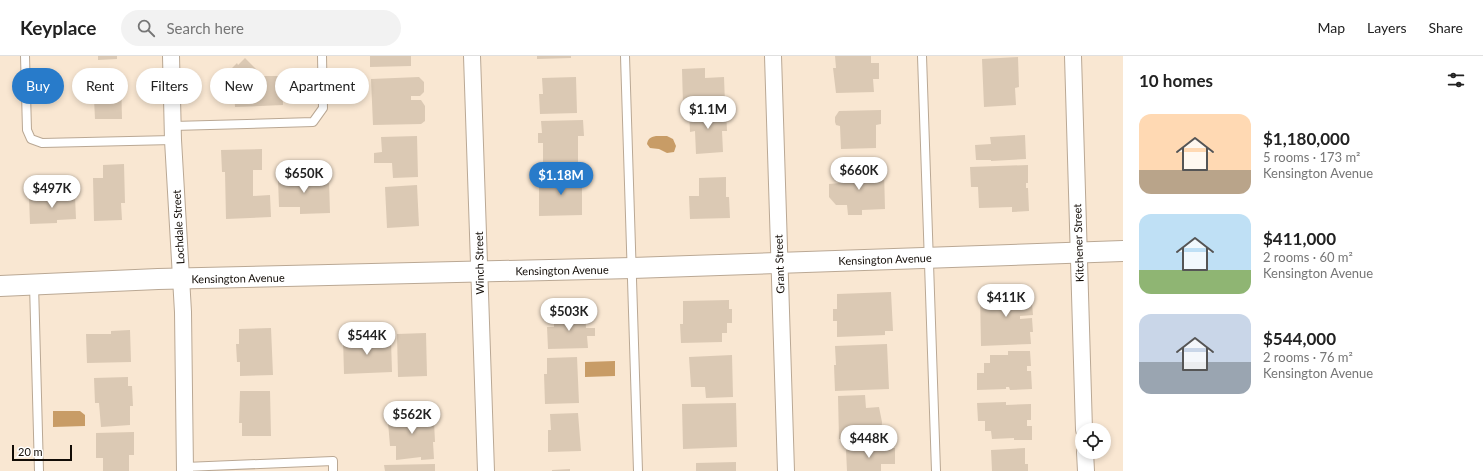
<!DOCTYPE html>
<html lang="en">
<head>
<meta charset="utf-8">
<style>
  body { margin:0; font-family:Lato,sans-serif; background:#f2f2f2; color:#222; height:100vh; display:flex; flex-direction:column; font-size:15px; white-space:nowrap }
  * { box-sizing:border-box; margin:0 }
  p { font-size:13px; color:#767676 }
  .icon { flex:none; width:22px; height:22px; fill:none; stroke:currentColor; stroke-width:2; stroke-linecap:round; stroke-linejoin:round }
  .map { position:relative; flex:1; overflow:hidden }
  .drawer { display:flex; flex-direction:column; background:#fff; width:360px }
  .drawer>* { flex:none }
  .top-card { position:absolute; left:12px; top:12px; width:380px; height:36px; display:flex; gap:8px }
  .buttons { position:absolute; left:1075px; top:367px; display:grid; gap:8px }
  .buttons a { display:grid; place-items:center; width:36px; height:36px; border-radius:50%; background:#fff; box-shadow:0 2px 6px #0003; font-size:20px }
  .scale { position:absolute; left:12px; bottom:10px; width:60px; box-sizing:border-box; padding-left:4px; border:2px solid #120c06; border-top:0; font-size:11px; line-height:14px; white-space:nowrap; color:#120c06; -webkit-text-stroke:3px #fff; paint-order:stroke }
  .price { position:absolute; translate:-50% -34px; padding:0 9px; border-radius:14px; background:#fff; color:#222; font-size:13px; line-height:26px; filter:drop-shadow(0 1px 2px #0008) }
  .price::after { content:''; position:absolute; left:50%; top:24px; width:12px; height:9px; margin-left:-6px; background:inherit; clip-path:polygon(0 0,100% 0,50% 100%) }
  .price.on { background:#287bca; color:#fff }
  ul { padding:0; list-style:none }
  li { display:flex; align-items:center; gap:12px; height:100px; padding:0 16px }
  li span { display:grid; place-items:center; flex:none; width:112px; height:80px; border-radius:12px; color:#555 }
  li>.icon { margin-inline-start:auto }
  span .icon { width:48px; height:48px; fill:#fffc; stroke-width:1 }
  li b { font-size:17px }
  h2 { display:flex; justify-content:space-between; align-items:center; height:48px; padding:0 16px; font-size:17px }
  .pill { padding:0 14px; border-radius:18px; background:#fff; box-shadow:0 2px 6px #0003; font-size:14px; line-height:36px }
  .pill.on { background:#287bca; color:#fff }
  header { display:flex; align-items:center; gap:24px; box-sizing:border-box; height:56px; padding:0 20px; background:#fff; border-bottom:1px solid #e0e0e0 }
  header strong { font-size:19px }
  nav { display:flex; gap:22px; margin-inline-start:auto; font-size:14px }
  .search { width:280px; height:36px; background:#f2f2f2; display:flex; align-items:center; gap:10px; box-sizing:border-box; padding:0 14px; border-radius:22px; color:#767676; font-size:15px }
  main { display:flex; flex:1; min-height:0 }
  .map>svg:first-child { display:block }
  .water { fill:#c89c66 }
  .building { fill:#dbc9b4 }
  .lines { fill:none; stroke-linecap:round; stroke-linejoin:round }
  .service-casing { stroke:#baa894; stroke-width:10 }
  .minor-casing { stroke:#baa894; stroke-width:18 }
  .tertiary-casing { stroke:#baa894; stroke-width:22 }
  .service { stroke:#fff; stroke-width:8 }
  .minor { stroke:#fff; stroke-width:16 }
  .tertiary { stroke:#fff; stroke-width:20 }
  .labels { text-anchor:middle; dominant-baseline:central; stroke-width:3; stroke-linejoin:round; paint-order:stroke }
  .street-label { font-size:11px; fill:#120c06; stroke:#fff }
</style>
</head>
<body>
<header>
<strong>Keyplace</strong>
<div class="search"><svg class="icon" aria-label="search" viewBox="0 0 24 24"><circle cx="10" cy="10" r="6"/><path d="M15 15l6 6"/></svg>Search here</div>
<nav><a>Map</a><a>Layers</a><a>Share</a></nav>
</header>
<main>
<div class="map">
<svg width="1123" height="415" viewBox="0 0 1123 415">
  <rect width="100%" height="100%" fill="#f9e7d2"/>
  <!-- water -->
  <g class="water">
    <path d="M 656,80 L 667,80 L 673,83 L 676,90 L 674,96 L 667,97 L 659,93 L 650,92 L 647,88 C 648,83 650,81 656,80 Z"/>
    <polygon points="615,305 615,320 585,321 585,306"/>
    <polygon points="53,355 80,355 85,359 85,370 53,371"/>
  </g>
  <!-- building -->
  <g class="building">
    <polygon points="98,0 117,0 117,3 98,4"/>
    <polygon points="370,0 411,0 411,10 370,11"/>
    <polygon points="537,0 571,0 571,2 537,3"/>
    <polygon points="835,0 871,0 871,7 879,7 879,23 873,23 874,36 836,37 833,12 836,12"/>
    <polygon points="1018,1 1019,31 1015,32 1016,49 984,51 982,3"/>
    <polygon points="245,2 263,20 282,20 283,49 235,51 234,32 223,21 237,7 238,9"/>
    <polygon points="705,12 705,22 724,21 725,47 683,49 682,13"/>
    <polygon points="419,21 424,26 424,36 420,40 411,40 411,44 421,44 425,50 425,65 421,68 373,69 371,23"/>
    <polygon points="576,21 577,57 540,58 539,38 543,38 542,22"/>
    <polygon points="93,22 121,22 122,63 95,63"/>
    <polygon points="726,53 727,75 722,75 723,96 696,98 695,75 690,76 689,55"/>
    <polygon points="881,54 881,68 876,69 876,92 841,93 840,70 836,69 835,66 835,61 839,55"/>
    <polygon points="583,64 584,80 578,80 578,111 543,112 543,87 538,87 538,77 542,77 541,65"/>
    <polygon points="1025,79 1026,103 991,105 991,104 976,104 975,89 991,88 990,81"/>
    <polygon points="417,80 418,121 393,122 392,107 374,107 374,97 382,96 381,81"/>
    <polygon points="262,93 262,114 253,114 253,140 270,139 271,161 226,163 225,116 222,116 221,94"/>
    <polygon points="124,108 125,147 121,147 122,164 94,165 93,122 103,122 103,109"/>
    <polygon points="1028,109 1028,127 1026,127 1026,132 1028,132 1029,155 1012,156 1012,151 979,152 978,131 971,131 970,111"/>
    <polygon points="884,114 885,153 862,154 862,159 848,159 847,149 836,149 829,141 829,128 840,127 840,115"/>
    <polygon points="299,118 302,122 314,122 314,124 329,124 330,157 300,158 300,151 279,151 278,123 282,119"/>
    <polygon points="584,120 584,131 582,131 582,159 539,160 539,131 542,131 542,121"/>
    <polygon points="726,121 726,141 729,141 730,162 690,163 689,140 699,140 699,122"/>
    <polygon points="417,129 419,170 387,172 385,131"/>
    <polygon points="75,140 76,163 57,164 57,167 30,168 29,141"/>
    <polygon points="1029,234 1029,247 1032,247 1033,259 1020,260 1020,263 1032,262 1033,276 1030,276 1031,288 981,290 980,236"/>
    <polygon points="891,236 893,275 885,275 885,279 837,281 837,265 833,265 833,253 837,253 837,238"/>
    <polygon points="729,244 729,253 732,253 732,267 727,267 727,277 722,277 722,286 681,287 680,268 683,268 683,245"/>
    <polygon points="585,256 586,272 595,272 595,280 587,280 588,292 548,293 547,271 554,271 554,257"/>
    <polygon points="271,272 273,319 240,320 240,306 237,306 236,288 239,288 239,273"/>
    <polygon points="130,274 131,306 87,307 86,278 111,278 111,275"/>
    <polygon points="426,277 427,320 398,321 397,278"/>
    <polygon points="364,281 364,285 391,284 392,316 344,318 343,282"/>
    <polygon points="887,288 889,333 835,335 834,309 836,309 835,290"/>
    <polygon points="1008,295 1030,295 1031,310 1027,310 1027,315 1031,315 1032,333 1010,334 1009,331 1006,331 1006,333 977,334 977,317 984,317 984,307 990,307 990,299 1008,299"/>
    <polygon points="732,299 733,341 706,342 705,331 691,331 689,301"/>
    <polygon points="577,301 579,347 545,348 544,318 547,318 547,302"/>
    <polygon points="128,321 128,330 132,330 133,350 130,350 130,369 101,371 99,347 95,347 94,322"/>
    <polygon points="240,335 270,335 271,380 242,380 242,367 239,367"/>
    <polygon points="865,339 866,352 879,351 882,366 881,381 839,383 838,340"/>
    <polygon points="1006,346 1006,349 1031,348 1031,364 1027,364 1027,370 1032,370 1032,384 1014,384 1014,382 992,383 991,375 985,375 985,365 978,365 977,347"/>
    <polygon points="736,347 737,391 683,393 682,348"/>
    <polygon points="429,355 429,366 434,365 435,386 433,386 434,403 421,404 421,401 396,404 396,390 390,390 388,366 390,366 389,358"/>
    <polygon points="578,357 581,395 548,396 548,374 551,374 550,358"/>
    <polygon points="134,376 134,399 129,399 129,415 103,415 103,402 96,402 96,377"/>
    <polygon points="895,392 895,408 881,408 881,415 847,415 846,394"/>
    <polygon points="1025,392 1025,408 1028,408 1028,415 992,415 991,394"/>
    <polygon points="736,406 736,415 696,415 696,407"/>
    <polygon points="435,408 435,415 385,415 384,409"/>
    <polygon points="570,413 570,415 552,415 552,414"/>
  </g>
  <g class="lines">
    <defs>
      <g id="service">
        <polyline points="25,0 27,74 31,83 42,87 173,84"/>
        <polyline points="625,0 638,415"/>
        <polyline points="922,0 936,415"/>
        <polyline points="173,70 313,66 323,52 322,0"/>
        <polyline points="34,228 39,415"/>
        <polyline points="185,411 333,405 333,415"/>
      </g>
      <g id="minor">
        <polyline points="171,0 173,84 183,256 185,415"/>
        <polyline points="472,0 486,415"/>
        <polyline points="773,0 786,415"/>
        <polyline points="1073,0 1084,374"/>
        <polyline points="1085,396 1086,415"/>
      </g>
      <polyline id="tertiary" points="0,230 158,223 632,212 1123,195"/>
    </defs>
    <!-- service casing -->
    <use href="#service" class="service-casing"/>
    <!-- minor casing -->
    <use href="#minor" class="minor-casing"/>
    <!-- tertiary casing -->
    <use href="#tertiary" class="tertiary-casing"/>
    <!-- service -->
    <use href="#service" class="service"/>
    <!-- minor -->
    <use href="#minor" class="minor"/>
    <!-- tertiary -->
    <use href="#tertiary" class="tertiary"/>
  </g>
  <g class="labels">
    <!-- street labels -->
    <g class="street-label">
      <text transform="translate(178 171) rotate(-93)">Lochdale Street</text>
      <text transform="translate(1078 187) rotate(-92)">Kitchener Street</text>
      <text transform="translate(885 203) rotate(-2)">Kensington Avenue</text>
      <text transform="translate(479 207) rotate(-91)">Winch Street</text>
      <text transform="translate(779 208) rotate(-92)">Grant Street</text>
      <text transform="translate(562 214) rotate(-1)">Kensington Avenue</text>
      <text transform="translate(238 222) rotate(-1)">Kensington Avenue</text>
    </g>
  </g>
</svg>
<div class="buttons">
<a><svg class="icon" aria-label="locate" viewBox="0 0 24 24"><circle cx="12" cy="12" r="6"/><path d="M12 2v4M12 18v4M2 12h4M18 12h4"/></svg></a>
</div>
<div class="scale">20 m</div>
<b class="price" style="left:708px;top:74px">$1.1M</b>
<b class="price" style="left:859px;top:135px">$660K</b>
<b class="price" style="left:304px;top:138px">$650K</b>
<b class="price on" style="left:561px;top:140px">$1.18M</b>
<b class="price" style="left:52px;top:153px">$497K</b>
<b class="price" style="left:1006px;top:262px">$411K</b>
<b class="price" style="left:569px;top:276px">$503K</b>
<b class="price" style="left:367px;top:300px">$544K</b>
<b class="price" style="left:412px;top:379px">$562K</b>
<b class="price" style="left:869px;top:403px">$448K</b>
<div class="top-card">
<a class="pill on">Buy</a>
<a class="pill">Rent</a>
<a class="pill">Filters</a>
<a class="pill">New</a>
<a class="pill">Apartment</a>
</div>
</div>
<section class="drawer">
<h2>10 homes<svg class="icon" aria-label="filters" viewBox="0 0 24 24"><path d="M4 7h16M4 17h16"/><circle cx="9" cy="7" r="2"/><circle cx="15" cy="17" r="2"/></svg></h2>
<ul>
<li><span style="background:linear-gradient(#ffd9b3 70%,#b9a48a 0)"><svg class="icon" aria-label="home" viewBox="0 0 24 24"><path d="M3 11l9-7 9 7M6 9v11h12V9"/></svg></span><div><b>$1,180,000</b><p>5 rooms · 173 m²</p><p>Kensington Avenue</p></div></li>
<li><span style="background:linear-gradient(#bfe0f5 70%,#8fb573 0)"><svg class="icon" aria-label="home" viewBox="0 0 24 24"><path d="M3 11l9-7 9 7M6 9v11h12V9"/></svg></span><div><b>$411,000</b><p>2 rooms · 60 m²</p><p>Kensington Avenue</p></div></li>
<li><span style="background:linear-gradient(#c9d6e8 60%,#9aa5b1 0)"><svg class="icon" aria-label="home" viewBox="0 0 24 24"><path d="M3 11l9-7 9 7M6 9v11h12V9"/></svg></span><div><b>$544,000</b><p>2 rooms · 76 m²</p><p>Kensington Avenue</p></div></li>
</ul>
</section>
</main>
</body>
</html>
